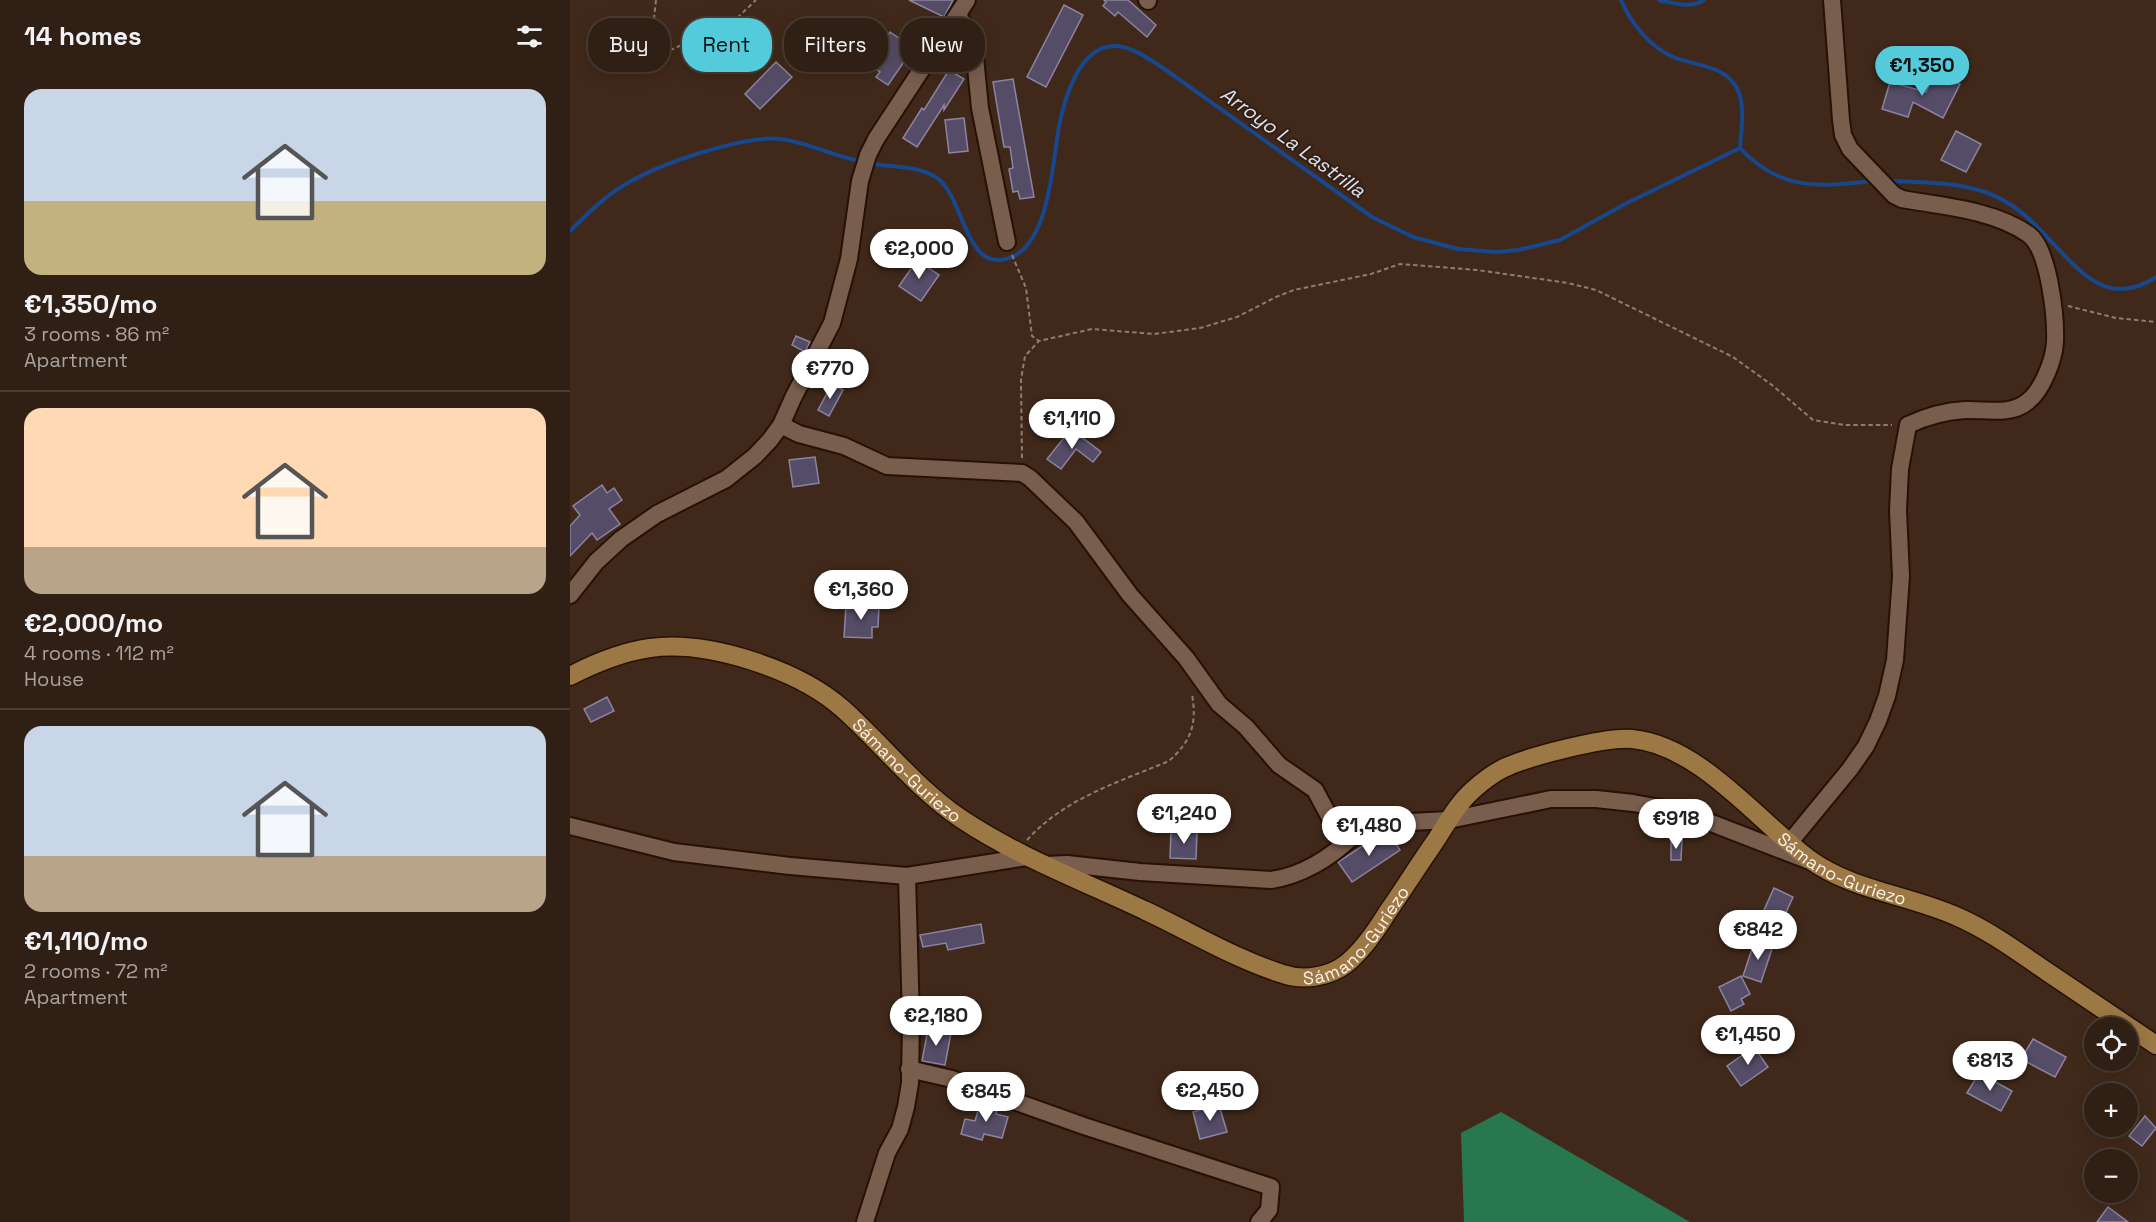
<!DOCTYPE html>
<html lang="en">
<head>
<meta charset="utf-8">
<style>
  body { margin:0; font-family:"Space Grotesk",sans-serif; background:#38271d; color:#f1f3f6; height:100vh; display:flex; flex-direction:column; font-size:22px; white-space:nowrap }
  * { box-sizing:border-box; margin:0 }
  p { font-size:20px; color:#a8a2a0 }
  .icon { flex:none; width:33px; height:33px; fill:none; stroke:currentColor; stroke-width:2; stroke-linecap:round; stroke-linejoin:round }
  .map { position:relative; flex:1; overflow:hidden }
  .panel { display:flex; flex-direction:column; background:#301f14; width:570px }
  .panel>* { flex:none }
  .banner { position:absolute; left:18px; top:18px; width:570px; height:54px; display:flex; gap:12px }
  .buttons { position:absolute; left:1514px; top:1017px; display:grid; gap:12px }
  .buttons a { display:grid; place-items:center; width:54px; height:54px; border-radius:50%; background:#301f14; box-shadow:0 3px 15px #0003,0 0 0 2px #4b3d34; font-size:30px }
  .price { position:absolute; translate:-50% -51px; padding:0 14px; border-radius:21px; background:#fff; color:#222; font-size:20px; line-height:39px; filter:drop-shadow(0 2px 3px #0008) }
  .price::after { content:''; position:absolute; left:50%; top:36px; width:18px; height:14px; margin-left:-9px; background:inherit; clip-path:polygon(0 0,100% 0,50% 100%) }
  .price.current { background:#53cbdb; color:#111 }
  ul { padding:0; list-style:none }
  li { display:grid; align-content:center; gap:12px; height:318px; padding:0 24px }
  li+li { border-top:2px solid #4b3d34 }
  li span { display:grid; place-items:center; height:186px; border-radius:18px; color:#555 }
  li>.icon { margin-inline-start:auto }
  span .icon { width:108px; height:108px; fill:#fffc; stroke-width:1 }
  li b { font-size:26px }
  h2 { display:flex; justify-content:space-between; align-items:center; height:72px; padding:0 24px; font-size:26px }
  .pill { padding:0 21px; border-radius:24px; background:#301f14; box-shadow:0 3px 15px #0003,0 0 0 2px #4b3d34; font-size:21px; line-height:54px }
  .pill.current { background:#53cbdb; color:#111 }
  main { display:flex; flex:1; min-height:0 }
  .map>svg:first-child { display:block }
  .forest { fill:#29774e }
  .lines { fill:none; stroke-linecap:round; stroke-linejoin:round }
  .stream { stroke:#17478c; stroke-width:4 }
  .building { fill:#554d67; stroke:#8c84a0; stroke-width:1.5 }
  .street-casing { stroke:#261104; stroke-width:20 }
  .secondary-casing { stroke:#261104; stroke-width:21 }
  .path { stroke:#8f7c71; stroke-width:2; stroke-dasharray:4.5 3; stroke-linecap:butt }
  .street { stroke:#795e4e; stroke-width:16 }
  .secondary { stroke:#9c7845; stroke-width:18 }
  .labels { text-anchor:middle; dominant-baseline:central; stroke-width:4.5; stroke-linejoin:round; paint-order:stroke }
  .street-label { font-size:18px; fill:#fdf0e9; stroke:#361f11 }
  .water-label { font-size:20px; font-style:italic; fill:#d6e3f7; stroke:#361f11 }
</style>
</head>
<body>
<main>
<section class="panel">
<h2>14 homes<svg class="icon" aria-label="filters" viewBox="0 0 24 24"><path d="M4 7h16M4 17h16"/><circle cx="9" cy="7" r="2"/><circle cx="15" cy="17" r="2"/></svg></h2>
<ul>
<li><span style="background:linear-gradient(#c9d6e8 60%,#c2b280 0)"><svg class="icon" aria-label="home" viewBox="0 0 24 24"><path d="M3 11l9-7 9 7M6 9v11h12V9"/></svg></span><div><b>€1,350/mo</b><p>3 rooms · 86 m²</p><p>Apartment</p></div></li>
<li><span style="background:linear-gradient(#ffd9b3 75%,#b9a48a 0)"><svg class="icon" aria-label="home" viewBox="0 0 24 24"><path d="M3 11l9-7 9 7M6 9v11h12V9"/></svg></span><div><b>€2,000/mo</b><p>4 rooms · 112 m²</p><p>House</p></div></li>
<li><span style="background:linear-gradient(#c9d6e8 70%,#b9a48a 0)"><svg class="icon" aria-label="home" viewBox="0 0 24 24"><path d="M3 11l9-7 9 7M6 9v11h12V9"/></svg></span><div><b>€1,110/mo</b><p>2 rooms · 72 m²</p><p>Apartment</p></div></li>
</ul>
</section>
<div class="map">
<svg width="1586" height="1222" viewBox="0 0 1586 1222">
  <rect width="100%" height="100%" fill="#40291a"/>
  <!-- forest -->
  <polygon class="forest" points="931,1112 1120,1222 894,1222 891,1133"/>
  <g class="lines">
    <!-- stream -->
    <g class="stream">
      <path d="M 1051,0 C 1060,22 1080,47 1103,57 C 1125,66 1159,65 1169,93 C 1175,110 1171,130 1170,148"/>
      <path d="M 1089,0 C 1104,3 1120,9 1134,0"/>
      <path d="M 1170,148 C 1210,191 1248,187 1302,181"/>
      <path d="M 300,163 C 321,168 349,165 367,178 C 392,195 395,263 430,260 C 479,256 482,166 488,132 C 493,102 509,43 547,46 C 565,48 582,61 596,70 L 802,217 L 843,237 L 888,249 L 926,252 L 948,250 L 990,240 L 1055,204 L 1170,148"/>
      <path d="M 1318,181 C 1350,182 1388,182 1418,193 C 1439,201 1458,216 1473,233 C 1506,266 1535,311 1586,277"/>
      <path d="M 0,231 C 17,214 35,196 56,184 C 89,164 173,135 210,139 C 237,142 263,156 290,161"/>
    </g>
  </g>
  <!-- building -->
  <g class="building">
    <polygon points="339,0 383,0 374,17"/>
    <polygon points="534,0 558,0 586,25 577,37 548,12 545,16 533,6 536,2"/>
    <polygon points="494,5 513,15 476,87 457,77"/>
    <polygon points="320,32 332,40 337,32 349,40 318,85 306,77 310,72 297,63 305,51 307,52"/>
    <polygon points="206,62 222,77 190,109 175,94"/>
    <polygon points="379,70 394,79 374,110 374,105 347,147 333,138 352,108 354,110"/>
    <polygon points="1366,72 1390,84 1373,118 1343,102 1338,117 1312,109 1320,82 1356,92"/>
    <polygon points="443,79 464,197 450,199 448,191 443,192 439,169 443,168 440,147 434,147 423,82"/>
    <polygon points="394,118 398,151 379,153 375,120"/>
    <polygon points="1386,131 1411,144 1396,172 1371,160"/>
    <polygon points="347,260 369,275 351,301 329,286"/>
    <polygon points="226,336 240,342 235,352 222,345"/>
    <polygon points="262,384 273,390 259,416 248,410"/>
    <polygon points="501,429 531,452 523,462 506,449 491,469 477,459"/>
    <polygon points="245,457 249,483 223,487 219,460"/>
    <polygon points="32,485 37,493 44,488 52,500 39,509 50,524 27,540 22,533 0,556 0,526 10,515 3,506"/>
    <polygon points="276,605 309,606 308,627 302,627 302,638 274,637"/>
    <polygon points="37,697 44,711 21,722 14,709"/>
    <polygon points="601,831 627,832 626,859 600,858"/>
    <polygon points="819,834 830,850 782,882 768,862 803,839"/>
    <polygon points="1101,840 1112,840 1111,860 1101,860"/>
    <polygon points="1204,888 1223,897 1213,919 1194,910"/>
    <polygon points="411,924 414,943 378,950 376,943 353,947 350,935"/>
    <polygon points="1185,940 1203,946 1191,982 1173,976"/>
    <polygon points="1171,976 1180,994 1171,999 1174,1004 1161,1011 1149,987"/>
    <polygon points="358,1029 381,1033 375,1065 352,1061"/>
    <polygon points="1463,1039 1496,1057 1485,1077 1451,1059"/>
    <polygon points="1184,1047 1198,1067 1171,1086 1157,1066"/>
    <polygon points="1409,1073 1442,1091 1431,1111 1397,1093"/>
    <polygon points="411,1101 428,1106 426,1114 438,1117 432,1138 414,1134 412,1140 391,1134 395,1119 405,1121"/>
    <polygon points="649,1105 657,1132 630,1139 623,1112"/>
    <polygon points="1575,1116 1586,1128 1572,1146 1559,1136"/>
    <polygon points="1538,1207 1558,1222 1527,1222"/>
  </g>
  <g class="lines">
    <defs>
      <g id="street">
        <polyline points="577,0 578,1"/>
        <polyline points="388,16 403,37 410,108 437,242"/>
        <polyline points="211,425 229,434 274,446 317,466 452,473 460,478 506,522 560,595 616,658 649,704 676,727 709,765 745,790 760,818 782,837 798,829 821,823 879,820 981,799 1026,799 1063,803 1113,812 1237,860"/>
        <polyline points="0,595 26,562 51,539 87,514 156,479 185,456 200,440 211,425 223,398 262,323 279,259 290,181 298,155 306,139 397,0"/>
        <polyline points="0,826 104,852 220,866 337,876 457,857"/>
        <path d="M 1220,842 L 1280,769 L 1296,746 L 1308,721 L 1317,696 L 1325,660 L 1331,576 L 1328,510 L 1330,469 L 1338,425 C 1355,417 1376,411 1395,410 C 1414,409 1440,416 1457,402 C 1472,391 1484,360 1485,342 C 1486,317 1479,248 1458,234 C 1423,210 1372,206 1332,199 L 1324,195 L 1280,149 L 1273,135 L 1271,120 L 1262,0"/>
        <path d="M 475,865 L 497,864 L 570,872 L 701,880 C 731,876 760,858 782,837"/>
        <polyline points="339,1069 382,1079 514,1126 701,1187 699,1210 689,1222"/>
        <polyline points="295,1222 317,1153 330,1129 336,1107 340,1083 341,1020 337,876"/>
      </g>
      <g id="secondary">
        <path id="s1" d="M 0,676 C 25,663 52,652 80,648 C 139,640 229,670 273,709 C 313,745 346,788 390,818 C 448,857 513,881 576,911 C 621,932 665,959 713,974 C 733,981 759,977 776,964 C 792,951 806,931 817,913 C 833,890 848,866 864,843 C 876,825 887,804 903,790 C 913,781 922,774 934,768 C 960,756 1034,737 1062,739 C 1129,745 1188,821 1239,859 C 1283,891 1340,895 1388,917 C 1420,931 1448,952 1476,971 C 1513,996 1549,1020 1586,1045"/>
      </g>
    </defs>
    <!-- street casing -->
    <use href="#street" class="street-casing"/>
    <!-- secondary casing -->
    <use href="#secondary" class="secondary-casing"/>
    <!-- path -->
    <g class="path">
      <path d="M 86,0 C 85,11 79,46 93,50 C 96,50 100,49 103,49 L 165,20 L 186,0"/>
      <polyline points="442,255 456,288 462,336 469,341"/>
      <polyline points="1498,306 1546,318 1586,322"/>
      <polyline points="452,458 451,380 455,356 469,341 522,329 584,334 630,328 667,317 706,297 724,290 801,274 830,264 907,270 998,283 1026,290 1163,357 1202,385 1243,420 1275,425 1322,425"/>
      <path d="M 457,840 C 495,798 549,782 599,761 C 622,740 627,724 622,694"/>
    </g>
    <!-- street -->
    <use href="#street" class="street"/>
    <!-- secondary -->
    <use href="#secondary" class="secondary"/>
  </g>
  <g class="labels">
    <!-- street labels -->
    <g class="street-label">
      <text stroke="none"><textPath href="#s1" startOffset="381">Sámano-Guriezo</textPath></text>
      <text stroke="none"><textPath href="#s1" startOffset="1515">Sámano-Guriezo</textPath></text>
      <text stroke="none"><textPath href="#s1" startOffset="903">Sámano-Guriezo</textPath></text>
    </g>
    <!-- water labels -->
    <g class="water-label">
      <text transform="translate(723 142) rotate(36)">Arroyo La Lastrilla</text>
    </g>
  </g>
</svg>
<div class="buttons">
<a><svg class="icon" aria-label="locate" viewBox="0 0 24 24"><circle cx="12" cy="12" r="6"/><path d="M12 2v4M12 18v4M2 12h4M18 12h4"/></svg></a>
<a>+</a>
<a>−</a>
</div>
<b class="price current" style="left:1352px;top:97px">€1,350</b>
<b class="price" style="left:349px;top:280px">€2,000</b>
<b class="price" style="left:260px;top:400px">€770</b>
<b class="price" style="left:502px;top:450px">€1,110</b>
<b class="price" style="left:291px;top:621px">€1,360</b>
<b class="price" style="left:614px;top:845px">€1,240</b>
<b class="price" style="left:1106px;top:850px">€918</b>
<b class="price" style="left:799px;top:857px">€1,480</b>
<b class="price" style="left:1188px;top:961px">€842</b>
<b class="price" style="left:366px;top:1047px">€2,180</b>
<b class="price" style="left:1178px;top:1066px">€1,450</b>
<b class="price" style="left:1420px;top:1092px">€813</b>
<b class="price" style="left:640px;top:1122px">€2,450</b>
<b class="price" style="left:416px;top:1123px">€845</b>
<div class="banner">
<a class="pill">Buy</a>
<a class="pill current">Rent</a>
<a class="pill">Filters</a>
<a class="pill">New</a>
</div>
</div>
</main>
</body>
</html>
